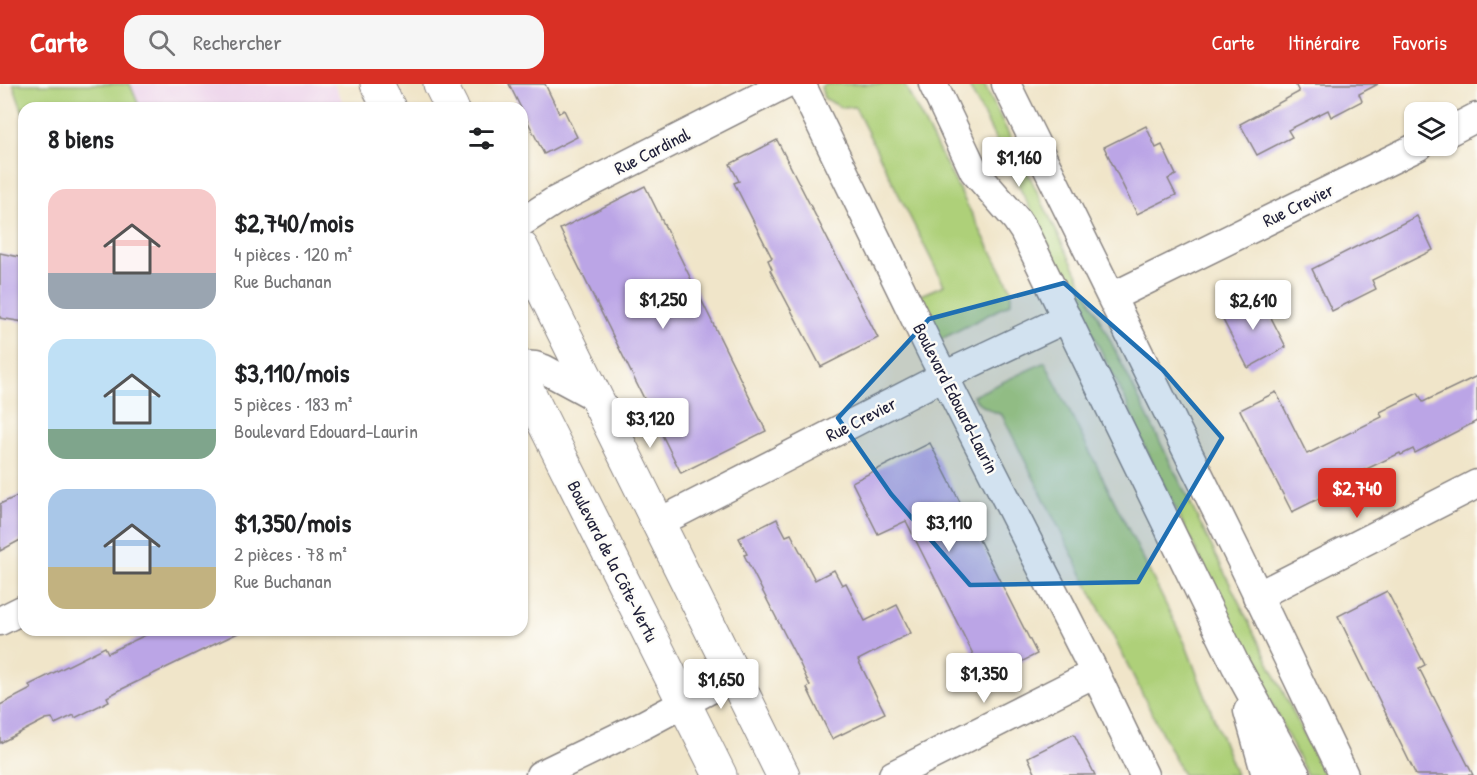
<!DOCTYPE html>
<html lang="fr">
<head>
<meta charset="utf-8">
<style>
  body { margin:0; font-family:"Patrick Hand",sans-serif; background:#f6f6f6; color:#202124; height:100vh; display:flex; flex-direction:column; font-size:22px; white-space:nowrap }
  * { box-sizing:border-box; margin:0 }
  p { font-size:20px; color:#757577 }
  .icon { flex:none; width:33px; height:33px; fill:none; stroke:currentColor; stroke-width:2; stroke-linecap:round; stroke-linejoin:round }
  .map { position:relative; flex:1; overflow:hidden }
  .drawer { position:absolute; left:18px; top:18px; width:510px; height:534px; display:flex; flex-direction:column; background:#fff; border-radius:18px; box-shadow:0 2px 4px #0004 }
  .drawer>* { flex:none }
  .controls { position:absolute; left:1404px; top:18px; display:grid; gap:12px }
  .controls a { display:grid; place-items:center; width:54px; height:54px; border-radius:12px; background:#fff; box-shadow:0 2px 4px #0004; font-size:30px }
  .price { position:absolute; translate:-50% -51px; padding:0 14px; border-radius:6px; background:#fff; color:#222; font-size:20px; line-height:39px; filter:drop-shadow(0 2px 3px #0008) }
  .price::after { content:''; position:absolute; left:50%; top:36px; width:18px; height:14px; margin-left:-9px; background:inherit; clip-path:polygon(0 0,100% 0,50% 100%) }
  .price.on { background:#d93025; color:#fff }
  ul { padding:0; list-style:none }
  li { display:flex; align-items:center; gap:18px; height:150px; padding:0 30px }
  li span { display:grid; place-items:center; flex:none; width:168px; height:120px; border-radius:18px; color:#555 }
  li>.icon { margin-inline-start:auto }
  span .icon { width:72px; height:72px; fill:#fffc; stroke-width:1 }
  li b { font-size:26px }
  h2 { display:flex; justify-content:space-between; align-items:center; height:72px; padding:0 30px; font-size:26px }
  header { display:flex; align-items:center; gap:36px; box-sizing:border-box; height:84px; padding:0 30px; background:#d93025; color:#fff }
  header strong { font-size:28px }
  nav { display:flex; gap:33px; margin-inline-start:auto; font-size:21px }
  .search { width:420px; height:54px; background:#f6f6f6; display:flex; align-items:center; gap:15px; box-sizing:border-box; padding:0 21px; border-radius:18px; color:#757577; font-size:22px }
  .map>svg:first-child { display:block }
  .built { fill:#ecd1ea }
  .green { fill:#aed079; stroke:#68795a; stroke-width:1.5 }
  .building { fill:#bba5e6 }
  .lines { fill:none; stroke-linecap:round; stroke-linejoin:round }
  .minor-casing { stroke:#898482; stroke-width:31 }
  .major-casing { stroke:#898482; stroke-width:35 }
  .minor { stroke:#fff; stroke-width:28 }
  .major { stroke:#fff; stroke-width:33 }
  .marked { fill:#1f6fb2; fill-opacity:0.2; stroke:#1f6fb2; stroke-width:4.5; stroke-linejoin:round }
  .labels { text-anchor:middle; dominant-baseline:central; stroke-width:5; stroke-linejoin:round; paint-order:stroke }
  .street-label { font-size:18px; fill:#22223b; stroke:#fdfcf7 }
</style>
</head>
<body>
<header>
<strong>Carte</strong>
<div class="search"><svg class="icon" aria-label="search" viewBox="0 0 24 24"><circle cx="10" cy="10" r="6"/><path d="M15 15l6 6"/></svg>Rechercher</div>
<nav><a>Carte</a><a>Itinéraire</a><a>Favoris</a></nav>
</header>
<div class="map">
<svg width="1477" height="691" viewBox="0 0 1477 691">
  <rect width="100%" height="100%" fill="#fdfcf7"/>
  <filter id="ink" filterUnits="userSpaceOnUse"><feTurbulence type="fractalNoise" baseFrequency=".0167" numOctaves="2"/><feDisplacementMap in="SourceGraphic" scale="12" xChannelSelector="R" yChannelSelector="G"/><feConvolveMatrix kernelMatrix="1 2 1 2 8 2 1 2 1" color-interpolation-filters="sRGB"/></filter>
  <filter id="wash" filterUnits="userSpaceOnUse"><feTurbulence type="fractalNoise" baseFrequency=".008" numOctaves="4" result="noise"/><feDisplacementMap in="SourceGraphic" scale="24" xChannelSelector="R" yChannelSelector="G"/><feGaussianBlur stdDeviation="1.35" result="paint"/><feColorMatrix in="noise" values="0 0 0 0 0 0 0 0 0 0 0 0 0 0 0 0 0 1.4 0 .05"/><feComposite in="paint" operator="in"/></filter>
  <g filter="url(#wash)">
    <rect width="100%" height="100%" fill="#f0e5c9"/>
    <!-- built -->
    <polygon class="built" points="130,0 334,0 346,24 140,24"/>
    <!-- green -->
    <g class="green">
      <polygon points="13,0 130,0 140,24 24,24 24,32"/>
      <polygon points="827,0 904,0 1011,205 1011,219 938,257 916,213 944,201 855,23 842,24 824,14 821,3"/>
      <polygon points="968,0 984,0 1324,691 1307,691 1142,357 1128,321"/>
      <path d="M 1045,278 L 1185,559 L 1236,691 L 1183,691 L 1002,331 C 991,326 980,323 973,312 Z"/>
    </g>
    <g id="blocks">
      <!-- building -->
      <g class="building">
        <polygon points="509,0 545,0 559,29 564,26 577,53 544,70"/>
        <polygon points="1295,0 1378,0 1359,10 1362,17 1331,33 1328,26 1288,46 1292,53 1257,71 1240,40 1299,8"/>
        <polygon points="1146,42 1156,64 1162,61 1176,91 1168,95 1176,111 1137,130 1104,63"/>
        <polygon points="777,56 878,254 821,283 770,186 772,185 768,176 772,174 734,99 739,97 730,80"/>
        <polygon points="645,102 766,347 681,389 560,145"/>
        <polygon points="1417,132 1433,166 1372,196 1376,205 1332,227 1312,185"/>
        <polygon points="0,169 24,174 24,238 0,234"/>
        <polygon points="1259,210 1286,263 1248,284 1220,230"/>
        <polygon points="1477,292 1477,337 1415,369 1413,365 1401,371 1400,369 1337,399 1340,404 1292,428 1240,326 1276,308 1307,370 1382,333 1380,328 1418,309 1423,318"/>
        <polygon points="930,359 1037,570 991,593 982,576 977,578 906,437 878,450 852,398"/>
        <polygon points="24,409 24,454 0,467 0,420"/>
        <polygon points="777,435 786,452 791,450 815,496 834,486 842,501 846,499 865,537 897,521 911,549 858,576 885,629 832,655 807,604 810,602 800,580 744,471 747,470 739,454"/>
        <polygon points="1387,507 1425,581 1419,584 1473,691 1416,691 1338,532"/>
        <polygon points="156,546 244,546 120,606 107,613 109,617 75,634 74,631 55,640 52,634 46,635 0,659 0,621 31,605 29,601 105,563 108,569"/>
        <polygon points="1074,650 1095,691 1036,691 1028,673"/>
      </g>
    </g>
  </g>
  <g filter="url(#ink)">
    <use href="#blocks" fill-opacity="0" stroke="#898482" stroke-width="1.5"/>
    <g class="lines">
      <defs>
        <g id="minor">
          <polyline points="801,0 934,273 1095,589 1144,691"/>
          <polyline points="933,0 974,87 1016,135 1024,147 1236,582 1296,691"/>
          <polyline points="1006,0 1240,474 1344,691"/>
          <polyline points="1448,48 1477,33"/>
          <polyline points="522,138 553,118 785,0"/>
          <polyline points="1112,213 1419,62"/>
          <polyline points="522,281 535,282 544,285 596,313"/>
          <polyline points="658,439 944,292 1067,234"/>
          <polyline points="1257,512 1477,400"/>
          <polyline points="0,537 24,525"/>
          <polyline points="1248,627 1266,691"/>
          <polyline points="540,691 645,640 735,592"/>
          <polyline points="893,691 1095,589"/>
        </g>
        <g id="major">
          <polyline points="377,0 389,24"/>
          <polyline points="440,0 452,24"/>
          <polyline points="522,164 783,691"/>
          <polyline points="522,295 720,691"/>
        </g>
      </defs>
      <!-- minor casing -->
      <use href="#minor" class="minor-casing"/>
      <!-- major casing -->
      <use href="#major" class="major-casing"/>
      <!-- minor -->
      <use href="#minor" class="minor"/>
      <!-- major -->
      <use href="#major" class="major"/>
    </g>
  </g>
  <!-- marked area -->
  <path class="marked" d="M 1064,199 L 1163,286 L 1222,354 L 1138,498 L 970,501 L 891,410 L 838,334 L 929,235 Z"/>
  <g class="labels">
    <!-- street labels -->
    <g class="street-label">
      <text transform="translate(652 67) rotate(-27)">Rue Cardinal</text>
      <text transform="translate(1298 121) rotate(-26)">Rue Crevier</text>
      <text transform="translate(956 314) rotate(63)">Boulevard Edouard-Laurin</text>
      <text transform="translate(861 335) rotate(-27)">Rue Crevier</text>
      <text transform="translate(613 477) rotate(63)">Boulevard de la Côte-Vertu</text>
    </g>
  </g>
</svg>
<div class="controls">
<a><svg class="icon" aria-label="layers" viewBox="0 0 24 24"><path d="M12 4l9 5-9 5-9-5zM3 14l9 5 9-5"/></svg></a>
</div>
<b class="price" style="left:1019px;top:104px">$1,160</b>
<b class="price" style="left:663px;top:246px">$1,250</b>
<b class="price" style="left:1253px;top:247px">$2,610</b>
<b class="price" style="left:650px;top:365px">$3,120</b>
<b class="price on" style="left:1357px;top:435px">$2,740</b>
<b class="price" style="left:949px;top:469px">$3,110</b>
<b class="price" style="left:984px;top:620px">$1,350</b>
<b class="price" style="left:721px;top:626px">$1,650</b>
<section class="drawer">
<h2>8 biens<svg class="icon" aria-label="filters" viewBox="0 0 24 24"><path d="M4 7h16M4 17h16"/><circle cx="9" cy="7" r="2"/><circle cx="15" cy="17" r="2"/></svg></h2>
<ul>
<li><span style="background:linear-gradient(#f6c9c9 70%,#9aa5b1 0)"><svg class="icon" aria-label="home" viewBox="0 0 24 24"><path d="M3 11l9-7 9 7M6 9v11h12V9"/></svg></span><div><b>$2,740/mois</b><p>4 pièces · 120 m²</p><p>Rue Buchanan</p></div></li>
<li><span style="background:linear-gradient(#bfe0f5 75%,#7fa58c 0)"><svg class="icon" aria-label="home" viewBox="0 0 24 24"><path d="M3 11l9-7 9 7M6 9v11h12V9"/></svg></span><div><b>$3,110/mois</b><p>5 pièces · 183 m²</p><p>Boulevard Edouard-Laurin</p></div></li>
<li><span style="background:linear-gradient(#a9c7e8 65%,#c2b280 0)"><svg class="icon" aria-label="home" viewBox="0 0 24 24"><path d="M3 11l9-7 9 7M6 9v11h12V9"/></svg></span><div><b>$1,350/mois</b><p>2 pièces · 78 m²</p><p>Rue Buchanan</p></div></li>
</ul>
</section>
</div>
</body>
</html>
